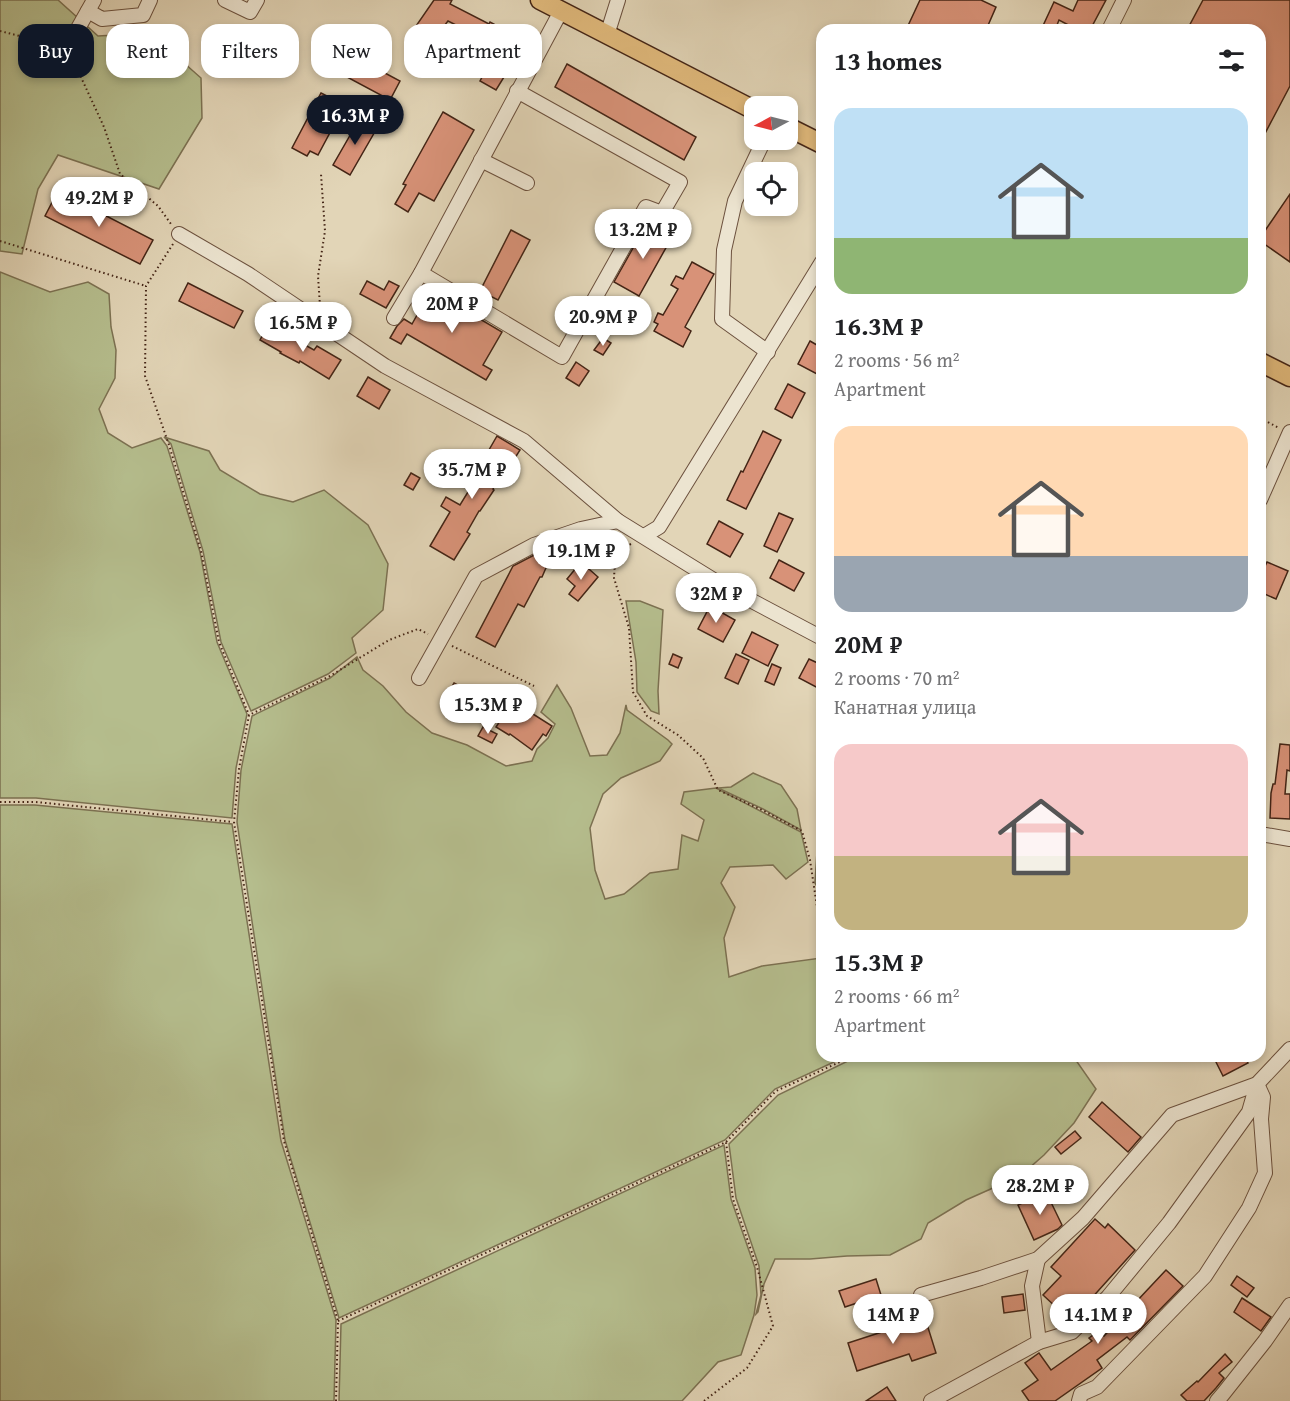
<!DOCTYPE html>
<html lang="en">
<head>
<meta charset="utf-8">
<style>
  body { margin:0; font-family:"Gentium Book Plus",serif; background:#f2f2f2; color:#202124; height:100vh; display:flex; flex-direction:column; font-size:22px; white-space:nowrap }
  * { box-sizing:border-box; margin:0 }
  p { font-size:20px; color:#757577 }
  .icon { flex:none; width:33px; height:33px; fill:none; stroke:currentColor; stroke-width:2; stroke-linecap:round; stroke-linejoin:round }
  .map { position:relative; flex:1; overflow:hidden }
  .side { position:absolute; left:816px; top:24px; width:450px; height:1038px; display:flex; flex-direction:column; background:#fff; border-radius:18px; box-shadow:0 3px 9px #0003 }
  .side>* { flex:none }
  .hud { position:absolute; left:18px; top:24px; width:570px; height:54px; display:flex; gap:12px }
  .needle { width:39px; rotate:263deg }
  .fabs { position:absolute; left:744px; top:96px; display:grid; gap:12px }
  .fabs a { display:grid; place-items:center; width:54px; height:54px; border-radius:12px; background:#fff; box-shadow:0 3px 9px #0003; font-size:30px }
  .price { position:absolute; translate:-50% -51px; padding:0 14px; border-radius:21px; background:#fff; color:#222; font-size:20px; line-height:39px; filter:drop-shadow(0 2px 3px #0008) }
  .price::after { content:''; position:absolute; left:50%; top:36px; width:18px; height:14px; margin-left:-9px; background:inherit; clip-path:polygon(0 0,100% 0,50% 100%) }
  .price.active { background:#111827; color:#fff }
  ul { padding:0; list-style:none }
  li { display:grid; align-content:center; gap:12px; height:318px; padding:0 18px }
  li span { display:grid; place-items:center; height:186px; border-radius:18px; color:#555 }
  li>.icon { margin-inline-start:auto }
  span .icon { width:108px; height:108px; fill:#fffc; stroke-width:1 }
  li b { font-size:26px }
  h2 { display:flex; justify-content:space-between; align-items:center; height:72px; padding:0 18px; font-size:26px }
  .chip { padding:0 21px; border-radius:18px; background:#fff; box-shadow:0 3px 9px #0003; font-size:21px; line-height:54px }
  .chip.active { background:#111827; color:#fff }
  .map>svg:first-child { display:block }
  .green { fill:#b5bd8d; stroke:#7c7152; stroke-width:1.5 }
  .building { fill:#d89278; stroke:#442516; stroke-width:1.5 }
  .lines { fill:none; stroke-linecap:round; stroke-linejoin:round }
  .minor-casing { stroke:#6c513e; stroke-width:16 }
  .major-casing { stroke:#442516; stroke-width:21 }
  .path { stroke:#442516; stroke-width:2; stroke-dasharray:1.5 3; stroke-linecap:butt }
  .minor { stroke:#ece4d0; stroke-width:14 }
  .major { stroke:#e1ba7c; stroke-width:18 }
</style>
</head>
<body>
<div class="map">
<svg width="1290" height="1401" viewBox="0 0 1290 1401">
  <rect width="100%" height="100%" fill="#e2d5b7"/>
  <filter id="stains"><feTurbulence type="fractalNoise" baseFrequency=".00333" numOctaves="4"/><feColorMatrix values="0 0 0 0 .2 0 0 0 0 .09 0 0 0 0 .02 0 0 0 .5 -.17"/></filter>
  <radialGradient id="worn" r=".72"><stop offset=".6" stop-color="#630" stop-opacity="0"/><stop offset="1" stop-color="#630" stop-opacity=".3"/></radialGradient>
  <!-- green -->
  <g class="green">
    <polygon points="0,0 58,0 98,36 150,33 201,78 202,118 159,189 58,155 38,189 22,254 0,251"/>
    <polygon points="0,272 50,292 88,282 109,294 111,327 116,350 115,378 99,409 108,433 132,448 161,438 167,446 200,552 217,642 247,714 236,768 232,818 36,798 0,798"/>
    <polygon points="164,437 209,451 220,470 260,494 293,502 324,490 368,525 388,564 383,610 352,638 356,653 328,674 251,711 221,642 203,551 171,444"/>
    <polygon points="626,601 640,601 663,610 658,691 659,714 651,711 637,692 636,662"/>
    <polygon points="357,657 363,670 383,686 406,712 432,733 467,745 506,766 532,761 537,749 548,738 555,724 541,712 557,685 571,708 590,756 607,755 620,733 626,705 627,710 668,740 672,744 660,761 621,778 603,794 590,828 595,870 605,899 624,894 650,873 678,869 682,835 698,841 704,820 681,804 684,792 716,788 801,832 808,862 786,879 773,865 730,867 721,883 735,907 724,938 729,977 762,966 821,958 822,1056 847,1056 775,1089 725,1140 339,1318 285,1140 237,822 241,770 252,716 330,678"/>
    <polygon points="753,773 781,785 797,809 801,830 763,809 718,788 731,787"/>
    <polygon points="0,805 35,805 232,824 281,1141 336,1320 334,1401 0,1401"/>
    <polygon points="818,836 822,838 822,895 815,883"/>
    <polygon points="858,1056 1073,1056 1096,1089 1074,1123 1044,1155 1020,1176 966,1200 928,1223 921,1239 890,1255 847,1256 810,1259 775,1259 764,1284 758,1312 756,1314 761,1295 759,1266 736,1198 729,1144 778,1095"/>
    <polygon points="724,1145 731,1199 755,1268 757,1295 754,1315 741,1355 718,1362 682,1401 339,1401 341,1324"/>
  </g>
  <!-- building -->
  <g class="building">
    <polygon points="434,0 452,0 450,4 489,24 490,22 509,32 493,65 473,55 482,38 448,21 434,39 416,26"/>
    <polygon points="920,0 981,0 996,7 986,30 906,30"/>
    <polygon points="1078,0 1106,0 1090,30 1078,30 1059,20 1055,30 1041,30 1054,2 1073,11"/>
    <polygon points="1203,0 1290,0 1290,86 1260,143 1260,30 1187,30"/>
    <polygon points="355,57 400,81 390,100 345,76"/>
    <polygon points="567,64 696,137 684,160 555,87"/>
    <polygon points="487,68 504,77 496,90 480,81"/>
    <polygon points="321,93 337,101 334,108 341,112 318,155 310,151 307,156 292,148"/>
    <polygon points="443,112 474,130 434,201 419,193 408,212 395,204 406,185 403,184"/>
    <polygon points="360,118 377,128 350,175 333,165"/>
    <polygon points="58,191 153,240 140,264 45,216"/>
    <polygon points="1290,194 1290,262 1260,241 1260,238"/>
    <polygon points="647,223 672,237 639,296 614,282"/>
    <polygon points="511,230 530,240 498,300 480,291"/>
    <polygon points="692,262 714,274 685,327 691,331 683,347 654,331 658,324 654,322 658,313 663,315 678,289 671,285 676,276 683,279"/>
    <polygon points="367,281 384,290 389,281 399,286 386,308 360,294"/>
    <polygon points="188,283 243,311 234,328 179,301"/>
    <polygon points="431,290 502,332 483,365 492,370 486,380 407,334 401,344 390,338 397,326 404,319 412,324"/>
    <polygon points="266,329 287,340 289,336 314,350 317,346 341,360 329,379 300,361 299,363 280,353 281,352 260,340"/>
    <polygon points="603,338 611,343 603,355 594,350"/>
    <polygon points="810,341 822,348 822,364 817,374 798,364"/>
    <polygon points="576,362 589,371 579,386 566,378"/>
    <polygon points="368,377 390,390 379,409 357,396"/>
    <polygon points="788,384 805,393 792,418 775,409"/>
    <polygon points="763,431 781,440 746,509 727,500 741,471 743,472"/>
    <polygon points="497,436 520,450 515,458 511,455 493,489 494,490 480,511 479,511 467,532 470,534 454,560 430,546 450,512 441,506 446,497 460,505 481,471 478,469"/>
    <polygon points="411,473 420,478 413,490 404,485"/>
    <polygon points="779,513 793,519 777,552 764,546"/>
    <polygon points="719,521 743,534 730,557 707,544"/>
    <polygon points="547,550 549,561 542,577 540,577 524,607 518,604 495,647 476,637 513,566 538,553"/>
    <polygon points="779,560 804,573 794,591 770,578"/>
    <polygon points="581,562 598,577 578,601 569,594 575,586 567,579"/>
    <polygon points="1267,562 1288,571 1276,599 1260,592 1260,577"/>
    <polygon points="710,606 735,620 723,642 698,629"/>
    <polygon points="752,632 778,645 768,666 742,653"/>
    <polygon points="673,654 682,658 678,668 669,664"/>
    <polygon points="736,654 749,660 738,684 725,678"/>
    <polygon points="809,659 822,665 822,680 818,688 799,678"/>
    <polygon points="772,664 781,668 774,685 765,681"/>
    <polygon points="454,683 470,692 459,711 443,702"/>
    <polygon points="517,695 530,703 525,709 552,726 546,736 543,734 532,750 510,734 509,735 496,727"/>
    <polygon points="483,727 497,734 492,743 478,736"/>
    <polygon points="1280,744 1290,745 1290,771 1287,770 1285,794 1290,794 1290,819 1270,818 1271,793 1273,784 1275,784"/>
    <polygon points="1213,1056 1244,1056 1248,1063 1223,1076"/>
    <polygon points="1102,1102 1141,1137 1128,1152 1089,1117"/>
    <polygon points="1075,1131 1081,1138 1061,1154 1055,1147"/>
    <polygon points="1046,1192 1062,1225 1058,1229 1034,1240 1018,1205"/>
    <polygon points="1095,1219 1105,1228 1108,1224 1135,1250 1071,1321 1043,1295 1061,1276 1051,1267"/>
    <polygon points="1166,1270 1183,1286 1130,1340 1127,1337 1097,1360 1102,1368 1055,1401 1029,1401 1022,1391 1038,1380 1025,1363 1039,1353 1051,1370 1092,1341 1089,1338 1100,1330 1104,1336"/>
    <polygon points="1237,1276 1254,1288 1247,1297 1231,1285"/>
    <polygon points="876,1279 881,1295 845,1307 839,1291"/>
    <polygon points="1023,1294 1025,1310 1004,1313 1002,1297"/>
    <polygon points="1242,1298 1271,1317 1261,1331 1234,1312"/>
    <polygon points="925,1318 936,1353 912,1361 909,1354 857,1371 848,1343"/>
    <polygon points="1225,1354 1232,1362 1219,1373 1224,1378 1216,1388 1204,1401 1187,1401 1181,1395 1197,1381 1198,1382"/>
    <polygon points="887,1387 896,1401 866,1401"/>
  </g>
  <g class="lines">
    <defs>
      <g id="minor">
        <polyline points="225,0 250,12 257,0"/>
        <polyline points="88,11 102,19 143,15 150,0"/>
        <polyline points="1109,30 1124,0"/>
        <polyline points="607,35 618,0"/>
        <polyline points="67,48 94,0"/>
        <polyline points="764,140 735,201 724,250 722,319 768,352"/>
        <polyline points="481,160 527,183"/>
        <polyline points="179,234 248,274 385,366 524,441 618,521 720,584 822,638"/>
        <polyline points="421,273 562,357 646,207 662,213 680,182 517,91"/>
        <polyline points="394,318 421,273 561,11"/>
        <polyline points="1260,500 1290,432"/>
        <polyline points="644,536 659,527 822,262"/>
        <polyline points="419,678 476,576 534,545 581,529 618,521"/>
        <polyline points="1260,834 1290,839"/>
        <polyline points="1038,1259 1032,1286 1039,1342"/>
        <polyline points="921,1295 981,1278 1038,1259 1083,1218 1172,1115 1257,1084 1290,1049"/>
        <polyline points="931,1401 1039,1342 1072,1332 1108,1297 1169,1223 1249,1112 1257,1084"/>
        <polyline points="1079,1401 1081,1394 1097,1387 1205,1276 1249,1208 1265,1173 1261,1119 1263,1097 1257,1084"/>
        <polyline points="1217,1401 1223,1394 1265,1341 1290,1305"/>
      </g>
      <g id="major">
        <polyline points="540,0 754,110"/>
        <polyline points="788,127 822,144"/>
        <polyline points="1260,362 1290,377"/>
      </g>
    </defs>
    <!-- minor casing -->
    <use href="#minor" class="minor-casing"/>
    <!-- major casing -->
    <use href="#major" class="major-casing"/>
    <!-- path -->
    <g class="path">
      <polyline points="0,31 55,45"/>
      <polyline points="73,60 104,127 120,174 158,206 171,224"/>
      <polyline points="0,241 146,286"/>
      <polyline points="173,244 146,286 145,376 169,445 201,551 219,642 249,715"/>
      <polyline points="320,306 318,276 325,231 321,174"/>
      <polyline points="1260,418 1279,428"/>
      <polyline points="631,544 624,547 615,561 614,578 629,628 633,692 647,716 678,735 703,758 718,790 762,810 802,831 810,860 822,940"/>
      <polyline points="452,646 534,686"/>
      <polyline points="0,802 36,802 233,822"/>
      <polyline points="338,1321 726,1142 776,1091 853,1056"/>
      <polyline points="336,1401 338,1321 284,1141 234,822 239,769 249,715 330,676 389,640 418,629 428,634"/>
      <polyline points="704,1401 747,1368 773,1326 757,1267 733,1199 726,1142"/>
    </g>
    <!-- minor -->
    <use href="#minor" class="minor"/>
    <!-- major -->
    <use href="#major" class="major"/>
  </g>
  <rect width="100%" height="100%" filter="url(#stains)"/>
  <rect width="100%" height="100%" fill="url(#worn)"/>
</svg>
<div class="fabs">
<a><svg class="needle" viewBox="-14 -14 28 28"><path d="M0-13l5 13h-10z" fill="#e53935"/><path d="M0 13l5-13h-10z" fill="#757577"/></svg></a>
<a><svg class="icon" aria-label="locate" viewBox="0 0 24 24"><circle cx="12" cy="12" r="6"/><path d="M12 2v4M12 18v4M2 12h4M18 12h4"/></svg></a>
</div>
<b class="price active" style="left:355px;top:146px">16.3M ₽</b>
<b class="price" style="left:99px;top:228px">49.2M ₽</b>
<b class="price" style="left:643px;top:260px">13.2M ₽</b>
<b class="price" style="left:452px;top:334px">20M ₽</b>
<b class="price" style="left:603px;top:347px">20.9M ₽</b>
<b class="price" style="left:303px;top:353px">16.5M ₽</b>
<b class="price" style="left:472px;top:500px">35.7M ₽</b>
<b class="price" style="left:581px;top:581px">19.1M ₽</b>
<b class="price" style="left:716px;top:624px">32M ₽</b>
<b class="price" style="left:488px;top:735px">15.3M ₽</b>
<b class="price" style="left:1040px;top:1216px">28.2M ₽</b>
<b class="price" style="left:893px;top:1345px">14M ₽</b>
<b class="price" style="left:1098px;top:1345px">14.1M ₽</b>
<div class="hud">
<a class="chip active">Buy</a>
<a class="chip">Rent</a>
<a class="chip">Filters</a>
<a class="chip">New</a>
<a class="chip">Apartment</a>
</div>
<section class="side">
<h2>13 homes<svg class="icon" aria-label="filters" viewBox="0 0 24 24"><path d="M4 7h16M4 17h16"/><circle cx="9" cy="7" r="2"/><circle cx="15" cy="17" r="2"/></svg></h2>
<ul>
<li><span style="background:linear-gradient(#bfe0f5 70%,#8fb573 0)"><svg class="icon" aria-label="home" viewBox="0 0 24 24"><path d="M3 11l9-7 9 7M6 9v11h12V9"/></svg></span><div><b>16.3M ₽</b><p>2 rooms · 56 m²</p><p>Apartment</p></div></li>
<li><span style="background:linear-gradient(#ffd9b3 70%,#9aa5b1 0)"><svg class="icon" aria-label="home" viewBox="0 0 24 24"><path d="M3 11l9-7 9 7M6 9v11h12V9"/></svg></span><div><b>20M ₽</b><p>2 rooms · 70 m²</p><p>Канатная улица</p></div></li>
<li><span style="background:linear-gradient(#f6c9c9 60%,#c2b280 0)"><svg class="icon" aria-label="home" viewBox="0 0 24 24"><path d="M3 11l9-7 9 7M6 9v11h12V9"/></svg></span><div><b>15.3M ₽</b><p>2 rooms · 66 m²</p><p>Apartment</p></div></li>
</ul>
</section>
</div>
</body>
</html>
